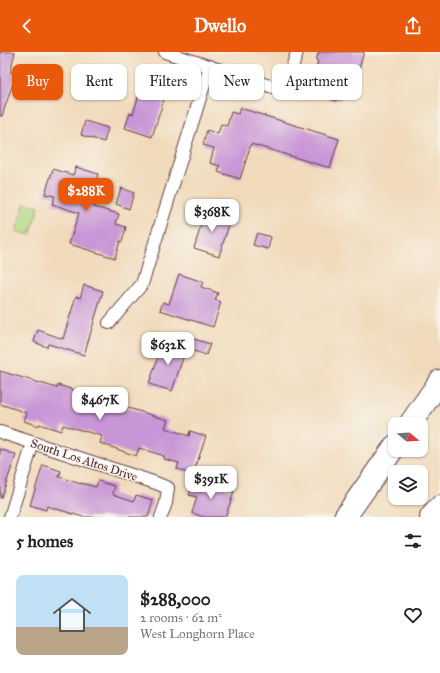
<!DOCTYPE html>
<html lang="en">
<head>
<meta charset="utf-8">
<style>
  body { margin:0; font-family:"IM FELL Great Primer",serif; background:#f2f2f2; color:#202124; height:100vh; display:flex; flex-direction:column; font-size:15px; white-space:nowrap }
  * { box-sizing:border-box; margin:0 }
  p { font-size:13px; color:#757577 }
  .icon { flex:none; width:22px; height:22px; fill:none; stroke:currentColor; stroke-width:2; stroke-linecap:round; stroke-linejoin:round }
  .map { position:relative; height:465px; overflow:hidden }
  .details { display:flex; flex-direction:column; background:#fff; flex:1 }
  .details>* { flex:none }
  .banner { position:absolute; left:12px; top:12px; width:416px; height:36px; display:flex; gap:8px }
  .needle { width:26px; rotate:108deg }
  .fabs { position:absolute; left:388px; top:365px; display:grid; gap:8px }
  .fabs a { display:grid; place-items:center; width:40px; height:40px; border-radius:8px; background:#fff; box-shadow:0 1px 3px #0004; font-size:20px }
  .price { position:absolute; translate:-50% -34px; padding:0 9px; border-radius:8px; background:#fff; color:#222; font-size:13px; line-height:26px; filter:drop-shadow(0 1px 2px #0008) }
  .price::after { content:''; position:absolute; left:50%; top:24px; width:12px; height:9px; margin-left:-6px; background:inherit; clip-path:polygon(0 0,100% 0,50% 100%) }
  .price.current { background:#ea580c; color:#fff }
  ul { padding:0; list-style:none }
  li { display:flex; align-items:center; gap:12px; height:100px; padding:0 16px }
  li span { display:grid; place-items:center; flex:none; width:112px; height:80px; border-radius:8px; color:#555 }
  li>.icon { margin-inline-start:auto }
  span .icon { width:48px; height:48px; fill:#fffc; stroke-width:1 }
  li b { font-size:17px }
  h2 { display:flex; justify-content:space-between; align-items:center; height:48px; padding:0 16px; font-size:17px }
  .chip { padding:0 14px; border-radius:8px; background:#fff; box-shadow:0 1px 3px #0004; font-size:14px; line-height:36px }
  .chip.current { background:#ea580c; color:#fff }
  header { display:flex; justify-content:space-between; align-items:center; height:52px; padding:0 16px; background:#ea580c; color:#fff; font-size:18px; font-weight:700 }
  .map>svg:first-child { display:block }
  .green { fill:#b1d983; stroke:#7e7c57 }
  .building { fill:#c895d6 }
  .lines { fill:none; stroke-linecap:round; stroke-linejoin:round }
  .minor-casing { stroke:#633b41; stroke-width:14 }
  .motorway-casing { stroke:#633b41; stroke-width:24 }
  .minor { stroke:#fff; stroke-width:12 }
  .motorway { stroke:#fff; stroke-width:22 }
  .labels { text-anchor:middle; dominant-baseline:central; stroke-width:3; stroke-linejoin:round; paint-order:stroke }
  .street-label { font-size:12px; fill:#4a1f2b; stroke:#f7f3e8 }
</style>
</head>
<body>
<header><svg class="icon" aria-label="back" viewBox="0 0 24 24"><path d="M15 5l-7 7 7 7"/></svg>Dwello<svg class="icon" aria-label="share" viewBox="0 0 24 24"><path d="M12 15V3M7 8l5-5 5 5M5 13v7h14v-7"/></svg></header>
<div class="map">
<svg width="440" height="465" viewBox="0 0 440 465">
  <rect width="100%" height="100%" fill="#f7f3e8"/>
  <filter id="ink" filterUnits="userSpaceOnUse"><feTurbulence type="fractalNoise" baseFrequency=".025" numOctaves="2"/><feDisplacementMap in="SourceGraphic" scale="8" xChannelSelector="R" yChannelSelector="G"/><feConvolveMatrix kernelMatrix="1 2 1 2 8 2 1 2 1" color-interpolation-filters="sRGB"/></filter>
  <filter id="wash" filterUnits="userSpaceOnUse"><feTurbulence type="fractalNoise" baseFrequency=".012" numOctaves="4" result="noise"/><feDisplacementMap in="SourceGraphic" scale="16" xChannelSelector="R" yChannelSelector="G"/><feGaussianBlur stdDeviation="0.9" result="paint"/><feColorMatrix in="noise" values="0 0 0 0 0 0 0 0 0 0 0 0 0 0 0 0 0 1.4 0 .05"/><feComposite in="paint" operator="in"/></filter>
  <g filter="url(#wash)">
    <rect width="100%" height="100%" fill="#f1dabb"/>
    <!-- green -->
    <polygon class="green" points="25,151 39,155 30,183 16,179"/>
    <g id="blocks">
      <!-- building -->
      <g class="building">
        <polygon points="0,0 15,0 10,20 16,22 2,64 0,64"/>
        <polygon points="319,0 364,0 358,20 356,20 350,39 344,38 341,48 337,47 336,49 321,44 324,34 312,30 318,9 316,8"/>
        <polygon points="143,30 167,38 152,85 125,76 130,61 133,62"/>
        <polygon points="240,56 339,87 330,116 251,92 240,127 218,120 220,114 210,111 214,96 203,93 207,78 218,82 221,72 227,74 231,60 238,62"/>
        <polygon points="85,69 108,76 104,90 81,83"/>
        <polygon points="76,115 98,122 91,143 96,145 94,155 119,162 116,172 126,175 122,190 120,189 115,206 69,192 79,161 52,152 55,144 45,142 53,117 73,123"/>
        <polygon points="121,136 134,141 129,157 116,152"/>
        <polygon points="206,158 231,166 219,204 194,196"/>
        <polygon points="257,181 271,185 268,197 253,193"/>
        <polygon points="179,222 203,230 201,235 218,241 215,248 221,250 213,275 160,258 163,250 169,252"/>
        <polygon points="84,233 103,239 84,303 48,292 47,295 34,290 38,278 63,287 76,244 80,246"/>
        <polygon points="194,287 210,292 206,303 190,298"/>
        <polygon points="163,290 186,297 172,339 149,332"/>
        <polygon points="0,319 57,336 58,333 81,340 80,345 114,356 115,352 168,368 165,376 189,384 190,379 206,384 193,423 177,417 179,411 164,407 164,404 139,396 136,404 100,391 102,384 63,373 61,379 39,372 38,374 24,369 27,361 0,352"/>
        <polygon points="0,397 16,403 1,446 0,446"/>
        <polygon points="43,413 61,419 59,425 81,432 81,431 96,435 98,429 115,434 113,442 134,449 136,443 153,448 148,465 83,465 47,454 46,458 30,453"/>
        <polygon points="195,427 234,440 225,465 204,465 192,461 197,445 189,443"/>
      </g>
    </g>
  </g>
  <g filter="url(#ink)">
    <use href="#blocks" fill-opacity="0" stroke="#633b41" stroke-width="1"/>
    <g class="lines">
      <defs>
        <g id="minor">
          <polyline points="165,0 285,39 297,0"/>
          <polyline points="109,271 142,232 210,14"/>
          <polyline points="0,380 156,431 168,436 166,451 161,465"/>
          <polyline points="10,465 33,391"/>
        </g>
        <g id="motorway">
          <polyline points="410,372 440,329"/>
          <polyline points="345,465 395,394"/>
          <polyline points="431,465 440,455"/>
        </g>
      </defs>
      <!-- minor casing -->
      <use href="#minor" class="minor-casing"/>
      <!-- motorway casing -->
      <use href="#motorway" class="motorway-casing"/>
      <!-- minor -->
      <use href="#minor" class="minor"/>
      <!-- motorway -->
      <use href="#motorway" class="motorway"/>
    </g>
  </g>
  <g class="labels">
    <!-- street labels -->
    <g class="street-label">
      <text transform="translate(84 408) rotate(18)">South Los Altos Drive</text>
    </g>
  </g>
</svg>
<div class="fabs">
<a><svg class="needle" viewBox="-14 -14 28 28"><path d="M0-13l5 13h-10z" fill="#e53935"/><path d="M0 13l5-13h-10z" fill="#757577"/></svg></a>
<a><svg class="icon" aria-label="layers" viewBox="0 0 24 24"><path d="M12 4l9 5-9 5-9-5zM3 14l9 5 9-5"/></svg></a>
</div>
<b class="price current" style="left:86px;top:160px">$288K</b>
<b class="price" style="left:212px;top:181px">$368K</b>
<b class="price" style="left:168px;top:314px">$632K</b>
<b class="price" style="left:100px;top:369px">$467K</b>
<b class="price" style="left:211px;top:448px">$391K</b>
<div class="banner">
<a class="chip current">Buy</a>
<a class="chip">Rent</a>
<a class="chip">Filters</a>
<a class="chip">New</a>
<a class="chip">Apartment</a>
</div>
</div>
<section class="details">
<h2>5 homes<svg class="icon" aria-label="filters" viewBox="0 0 24 24"><path d="M4 7h16M4 17h16"/><circle cx="9" cy="7" r="2"/><circle cx="15" cy="17" r="2"/></svg></h2>
<ul>
<li><span style="background:linear-gradient(#bfe0f5 65%,#b9a48a 0)"><svg class="icon" aria-label="home" viewBox="0 0 24 24"><path d="M3 11l9-7 9 7M6 9v11h12V9"/></svg></span><div><b>$288,000</b><p>2 rooms · 62 m²</p><p>West Longhorn Place</p></div><svg class="icon" aria-label="heart" viewBox="0 0 24 24"><path d="M12 20l-8-8c-3-5 5-10 8-4 3-6 11-1 8 4z"/></svg></li>
</ul>
</section>
</body>
</html>
